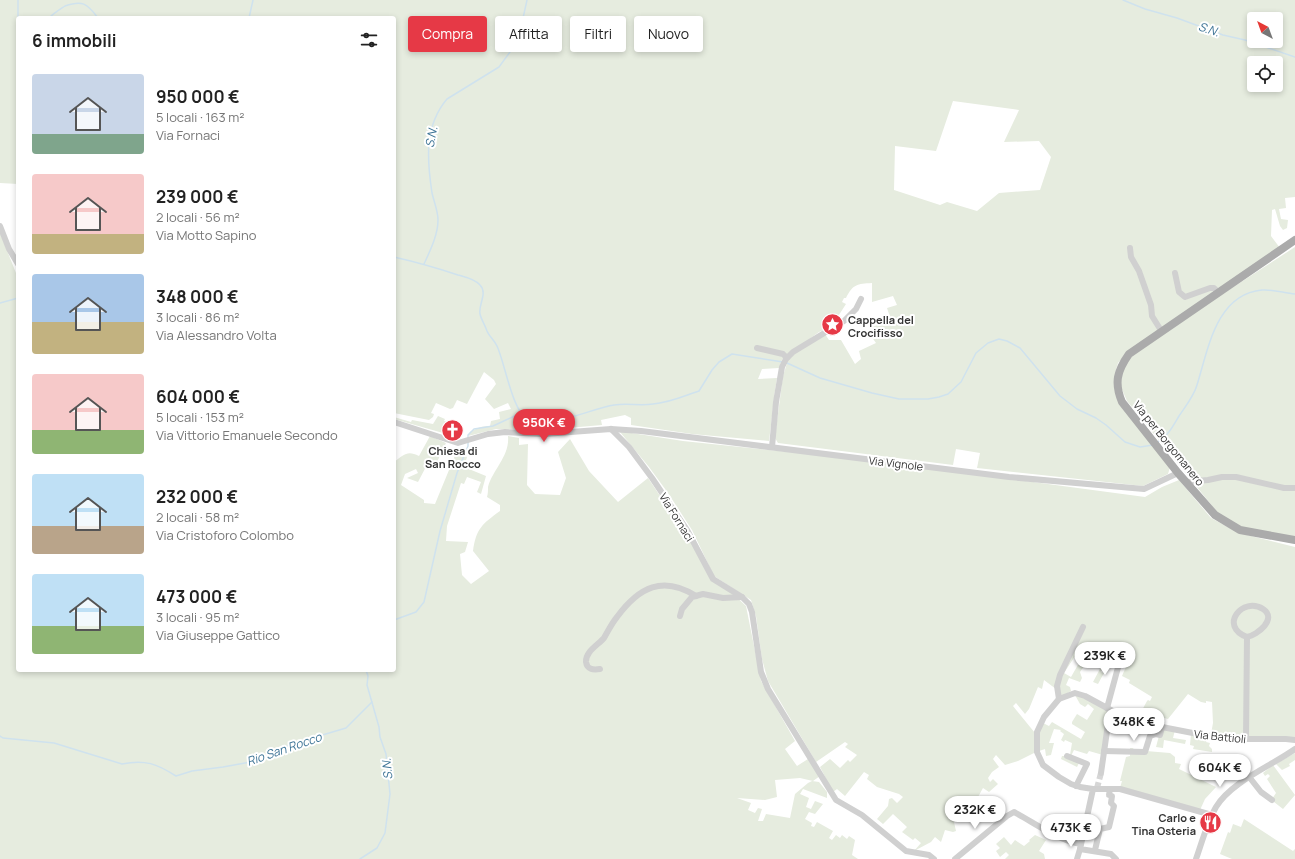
<!DOCTYPE html>
<html lang="it">
<head>
<meta charset="utf-8">
<style>
  body { margin:0; font-family:Manrope,sans-serif; background:#f2f2f2; color:#222; height:100vh; display:flex; flex-direction:column; font-size:15px; white-space:nowrap }
  * { box-sizing:border-box; margin:0 }
  p { font-size:13px; color:#767676 }
  .icon { flex:none; width:22px; height:22px; fill:none; stroke:currentColor; stroke-width:2; stroke-linecap:round; stroke-linejoin:round }
  .map { position:relative; flex:1; overflow:hidden }
  .sheet { position:absolute; left:16px; top:16px; width:380px; height:656px; display:flex; flex-direction:column; background:#fff; border-radius:4px; box-shadow:0 2px 6px #0003 }
  .sheet>* { flex:none }
  .hud { position:absolute; left:408px; top:16px; width:380px; height:36px; display:flex; gap:8px }
  .needle { width:26px; rotate:319deg }
  .controls { position:absolute; left:1247px; top:12px; display:grid; gap:8px }
  .controls a { display:grid; place-items:center; width:36px; height:36px; border-radius:4px; background:#fff; box-shadow:0 2px 6px #0003; font-size:20px }
  .price { position:absolute; translate:-50% -34px; padding:0 9px; border-radius:14px; background:#fff; color:#222; font-size:13px; line-height:26px; filter:drop-shadow(0 1px 2px #0008) }
  .price::after { content:''; position:absolute; left:50%; top:24px; width:12px; height:9px; margin-left:-6px; background:inherit; clip-path:polygon(0 0,100% 0,50% 100%) }
  .price.on { background:#e63946; color:#fff }
  ul { padding:0; list-style:none }
  li { display:flex; align-items:center; gap:12px; height:100px; padding:0 16px }
  li span { display:grid; place-items:center; flex:none; width:112px; height:80px; border-radius:4px; color:#555 }
  li>.icon { margin-inline-start:auto }
  span .icon { width:48px; height:48px; fill:#fffc; stroke-width:1 }
  li b { font-size:17px }
  h2 { display:flex; justify-content:space-between; align-items:center; height:48px; padding:0 16px; font-size:17px }
  .tag { padding:0 14px; border-radius:4px; background:#fff; box-shadow:0 2px 6px #0003; font-size:14px; line-height:36px }
  .tag.on { background:#e63946; color:#fff }
  .map>svg:first-child { display:block }
  .green { fill:#e6ecdf; fill-rule:evenodd }
  .lines { fill:none; stroke-linecap:round; stroke-linejoin:round }
  .stream { stroke:#cfe2ee; stroke-width:1.5 }
  .minor-tunnel { stroke:#d6d6d6; stroke-width:6; stroke-dasharray:6 3; stroke-linecap:butt }
  .minor { stroke:#d0d0d0; stroke-width:6 }
  .major { stroke:#ababab; stroke-width:8 }
  .labels { text-anchor:middle; dominant-baseline:central; stroke-width:4; stroke-linejoin:round; paint-order:stroke }
  .poi-label { font-size:11px; font-weight:bold; fill:#333; stroke:#fff; text-anchor:start }
  .street-label { font-size:11px; fill:#333; stroke:#fff }
  .water-label { font-size:12px; font-style:italic; fill:#3f7597; stroke:#fff }
</style>
</head>
<body>
<div class="map">
<svg width="1295" height="859" viewBox="0 0 1295 859">
  <rect width="100%" height="100%" fill="#fff"/>
  <!-- green -->
  <g class="green">
    <path d="M 0,0 L 1295,0 L 1295,197 L 1285,198 L 1286,208 L 1279,209 L 1281,219 L 1288,220 L 1287,228 L 1283,230 L 1280,226 L 1275,209 L 1272,210 L 1271,236 L 1280,248 L 1125,355 L 1118,363 L 1115,373 L 1117,397 L 1171,464 L 1168,474 L 1143,486 L 977,468 L 980,453 L 956,449 L 953,465 L 778,443 L 775,438 L 777,421 L 783,376 L 788,360 L 794,354 L 825,334 L 829,340 L 841,340 L 855,364 L 861,359 L 859,351 L 876,343 L 871,336 L 875,333 L 872,327 L 891,320 L 887,308 L 897,305 L 893,296 L 872,302 L 872,283 C 857,284 853,284 846,298 L 844,298 L 842,302 L 846,304 L 837,318 L 840,323 L 819,332 L 789,354 L 782,360 L 779,368 L 762,369 L 758,379 L 777,378 C 773,399 772,420 769,441 L 692,434 L 631,425 L 631,418 L 625,415 L 601,420 L 602,425 L 544,430 L 496,429 L 468,436 L 470,432 C 477,428 482,426 490,426 L 491,421 L 500,419 L 499,412 L 511,409 L 508,403 L 494,409 L 485,399 L 496,384 L 494,380 L 484,372 L 467,404 L 457,400 L 453,408 L 450,409 L 436,403 L 431,413 L 434,414 L 433,417 L 429,420 L 394,413 L 394,18 L 18,18 L 18,184 L 0,183 ZM 1254,19 L 1276,19 L 1276,41 L 1254,41 ZM 1254,63 L 1276,63 L 1276,85 L 1254,85 ZM 953,101 L 1019,110 L 1004,142 L 1039,141 L 1051,157 L 1040,190 L 999,193 L 977,211 L 947,202 L 940,205 L 894,190 L 895,146 L 936,151 Z"/>
    <path d="M 0,233 L 18,278 L 18,670 L 394,670 L 394,462 C 404,455 407,450 419,456 L 430,436 L 446,443 L 436,464 L 429,461 L 418,482 L 407,478 L 418,473 L 416,469 L 405,474 L 401,485 L 424,500 L 424,503 L 435,504 L 456,453 L 467,457 L 464,467 L 486,476 L 481,494 L 477,492 L 481,482 L 467,477 L 464,484 L 461,483 L 447,526 L 446,541 L 468,542 L 465,552 L 460,554 L 462,575 L 471,584 L 489,571 L 473,551 C 476,529 482,524 500,511 L 500,505 L 487,497 C 488,494 488,490 488,487 C 493,469 510,456 508,436 L 519,438 L 519,445 L 528,444 L 527,485 L 535,494 L 560,495 L 566,478 L 558,452 L 570,439 L 589,471 L 618,502 L 648,478 L 693,545 L 712,581 L 730,591 L 746,606 L 761,681 L 795,741 L 785,749 L 797,766 L 808,759 L 820,776 L 813,781 L 800,778 L 775,780 L 777,797 L 765,800 L 737,798 L 751,803 L 748,810 L 755,813 L 758,808 L 762,809 L 758,821 L 763,821 L 766,814 L 790,818 L 795,794 L 808,783 L 812,781 L 819,782 L 827,792 L 827,798 L 803,789 L 800,794 L 809,798 L 806,807 L 811,809 L 815,801 L 823,804 L 815,814 L 809,812 L 805,819 L 812,823 L 811,826 L 814,827 L 817,822 L 833,831 L 829,838 L 832,840 L 836,835 L 840,838 L 842,835 L 847,839 L 849,836 L 855,840 L 852,855 L 858,859 L 0,859 Z"/>
    <polygon points="1295,247 1295,538 1242,529 1218,513 1127,401 1120,385 1125,363 1132,356 1221,295"/>
    <polygon points="438,416 445,419 444,421 448,422 443,433 394,419 394,417 411,422 412,420 433,424"/>
    <polygon points="620,432 625,432 683,441 905,464 1010,479 1145,497 1162,487 1179,480 1211,518 1239,533 1295,547 1295,737 1243,738 1211,734 1213,723 1212,702 1206,701 1206,703 1201,702 1188,694 1168,719 1160,717 1161,714 1155,712 1153,719 1140,714 1147,701 1148,700 1150,701 1152,697 1129,683 1130,680 1122,676 1128,662 1122,660 1112,660 1109,665 1104,664 1101,672 1104,673 1098,684 1093,682 1101,667 1077,653 1064,673 1071,677 1079,663 1084,666 1080,672 1082,678 1080,682 1069,678 1066,685 1070,687 1071,691 1061,697 1056,689 1044,680 1042,689 1038,687 1029,709 1025,714 1016,703 1013,706 1035,733 1036,752 1018,761 1005,765 996,755 993,759 999,767 992,772 988,778 990,782 993,779 998,784 989,792 983,788 978,797 983,801 981,804 973,809 973,806 958,808 960,821 954,822 956,831 953,832 945,830 941,842 935,837 931,842 914,851 921,843 915,838 913,840 902,832 907,827 893,814 883,824 877,819 888,806 889,799 892,798 897,803 903,797 899,794 877,787 867,779 869,775 864,772 845,796 837,789 833,792 820,767 830,759 840,768 848,760 850,762 857,755 845,747 848,744 845,742 816,762 768,681 762,659 756,616 751,600 714,576 692,530 668,493 649,467"/>
    <polygon points="1075,695 1084,697 1109,711 1103,755 1089,751 1087,754 1074,750 1070,758 1079,763 1077,767 1061,759 1062,756 1066,756 1070,755 1072,743 1065,740 1064,742 1061,740 1064,734 1060,731 1061,730 1054,729 1049,743 1054,743 1051,755 1046,756 1045,749 1039,751 1038,733 1043,723 1049,726 1052,722 1081,739 1085,732 1072,724 1072,722 1077,714 1087,720 1094,709 1088,704 1085,707 1080,704"/>
    <polygon points="1161,728 1175,730 1173,738 1186,740 1185,744 1164,740 1163,748 1156,747"/>
    <polygon points="1191,734 1208,737 1206,742 1210,743 1209,746 1212,749 1212,752 1193,749 1194,746 1190,745"/>
    <polygon points="1130,748 1133,748 1134,750 1170,753 1175,757 1175,763 1181,764 1179,769 1216,787 1205,799 1200,810 1120,788 1122,781 1120,781 1126,757 1130,756"/>
    <polygon points="1295,753 1295,760 1289,764 1290,766 1282,770 1276,764"/>
    <polygon points="1273,765 1295,795 1283,809 1274,802 1272,799 1276,793 1267,779 1270,776 1268,774 1265,776 1263,773"/>
    <polygon points="1244,819 1293,851 1295,849 1295,859 1232,859 1220,854 1228,832 1230,833 1233,824 1241,827"/>
    <polygon points="1035,835 1046,840 1039,851 1044,854 1045,859 1005,859 1009,855 1006,852 1000,857 996,851 1000,848 996,844 1004,837 1011,845 1015,840 1024,846 1030,841 1029,840"/>
  </g>
  <g class="lines">
    <!-- stream -->
    <g class="stream">
      <polyline points="18,0 18,28"/>
      <polyline points="1123,0 1145,9 1177,18 1223,35 1245,40 1295,57"/>
      <path d="M 49,18 C 54,13 59,10 65,6 C 82,0 87,3 98,18"/>
      <polyline points="249,18 253,0"/>
      <path d="M 394,257 C 416,262 437,268 458,275 C 465,277 475,279 480,285 C 488,293 478,305 480,314 C 481,319 485,325 487,331 C 489,336 494,340 497,346 C 505,363 512,411 528,420 C 547,430 593,408 614,405 C 628,403 640,406 653,404 C 669,403 684,396 699,391 L 712,370 L 719,362 L 732,354 L 783,362"/>
      <path d="M 424,264 C 430,251 438,235 438,220 C 438,211 434,202 432,193 C 427,160 424,126 447,99 L 499,67 L 518,41 L 527,0"/>
      <polyline points="0,303 18,298"/>
      <polyline points="787,363 820,378 872,393 899,399 928,399 939,397 948,394 961,382 976,353 988,343 999,339 1007,341 1020,348 1060,396 1077,409 1096,418 1106,425 1125,442 1140,447 1153,445"/>
      <polyline points="468,438 468,435 474,429 493,426 521,413"/>
      <path d="M 1158,442 C 1168,436 1173,426 1179,416 C 1185,407 1194,396 1197,385 C 1208,350 1216,294 1262,290 C 1272,289 1284,293 1295,294"/>
      <polyline points="394,620 416,612 424,602 440,531 457,473 468,446 468,442"/>
      <path d="M 0,736 L 3,738 L 54,743 L 122,764 C 145,759 157,764 176,776 L 192,771 L 223,767 L 256,761 L 292,744 L 346,728 L 372,702"/>
      <polyline points="360,859 377,848 385,833 390,794 386,754 380,737 379,727 367,685 368,676 366,670"/>
    </g>
    <!-- minor-tunnel -->
    <polyline class="minor-tunnel" points="1097,788 1101,773"/>
    <!-- minor -->
    <g class="minor">
      <polyline points="0,226 9,249 18,264"/>
      <polyline points="1130,248 1131,257 1139,271 1151,305 1152,316 1162,332"/>
      <polyline points="1175,273 1179,292 1185,297 1210,288 1214,288 1218,292"/>
      <polyline points="757,348 783,354 787,358"/>
      <polyline points="394,422 458,443 488,434 505,432 544,434 611,429 641,431 1009,477 1144,489 1178,473"/>
      <polyline points="611,429 629,447 652,478 687,530 713,579 742,597 749,604 752,612 761,672 768,689 836,800 862,815 906,851 929,855 934,859"/>
      <polyline points="772,447 776,402 782,367 786,359 793,352 844,321 856,309 861,299"/>
      <polyline points="1186,482 1208,480 1222,477 1236,477 1284,488 1295,488"/>
      <polyline points="680,616 682,609 692,597 703,594 723,598 742,597"/>
      <path d="M 600,669 C 594,670 587,670 586,662 C 585,652 598,645 604,638 C 608,631 612,623 617,617 C 639,587 663,575 696,596"/>
      <polyline points="1059,699 1057,686 1060,675 1083,627"/>
      <polyline points="1107,708 1123,649"/>
      <path d="M 1246,739 L 1247,637 C 1257,635 1278,619 1263,609 C 1243,596 1218,626 1247,637"/>
      <polyline points="1104,751 1145,752 1150,736 1156,734 1160,735 1162,727"/>
      <polyline points="1067,756 1087,764 1076,786"/>
      <polyline points="1101,773 1110,710"/>
      <polyline points="1250,778 1261,792 1272,800"/>
      <polyline points="1093,789 1120,789 1212,815"/>
      <polyline points="1095,850 1100,829 1109,827 1114,806 1111,803 1112,796 1109,795 1110,789"/>
      <path d="M 955,859 L 1007,816 L 1014,812 C 1035,823 1057,840 1081,844"/>
      <polyline points="1077,859 1080,849"/>
      <polyline points="1116,859 1111,854 1080,849 1093,789 1080,787 1071,784 1059,777 1043,765 1037,752 1037,732 1044,717 1059,699 1075,693 1085,696 1120,715 1135,721 1162,727 1203,735 1233,739 1286,739 1295,740"/>
      <path d="M 1196,859 C 1202,842 1207,823 1216,807 C 1231,782 1271,766 1295,749"/>
    </g>
    <!-- major -->
    <path class="major" d="M 1295,240 L 1129,354 C 1117,371 1114,383 1122,402 L 1178,473 L 1215,515 L 1240,530 L 1295,540"/>
  </g>
  <!-- icons -->
  <defs>
    <symbol id="sight-disc" viewBox="-11 -11 22 22"><circle r="9.5" fill="#e63946" stroke="#fff"/><path d="M0-6L1.8-2.2L6-1.7L2.9 1.2L3.7 5.4L0 3.3L-3.7 5.4L-2.9 1.2L-6-1.7L-1.8-2.2Z" fill="#fff"/></symbol>
    <symbol id="church-disc" viewBox="-11 -11 22 22"><circle r="9.5" fill="#e63946" stroke="#fff"/><path d="M-1.2-6h2.4v3.5h3.3v2.4h-3.3V6h-2.4V-.1h-3.3v-2.4h3.3Z" fill="#fff"/></symbol>
    <symbol id="restaurant-disc" viewBox="-11 -11 22 22"><circle r="9.5" fill="#e63946" stroke="#fff"/><path d="M-5-6h1v4h1v-4h1v4h1v-4h1v5L-1.5 .5V6h-2V.5L-5-1ZM5-6V6H3V1.5H1.5Q1.5-4 5-6Z" fill="#fff"/></symbol>
  </defs>
  <g fill-rule="evenodd">
    <use href="#sight-disc" x="820" y="312" width="25" height="25"/>
    <use href="#church-disc" x="440" y="418" width="25" height="25"/>
    <use href="#restaurant-disc" x="1198" y="810" width="25" height="25"/>
  </g>
  <g class="labels">
    <!-- poi labels -->
    <g class="poi-label">
      <text x="848" y="319">Cappella del<tspan x="848" dy="13">Crocifisso</tspan></text>
      <text x="453" y="450" text-anchor="middle">Chiesa di<tspan x="453" dy="13">San Rocco</tspan></text>
      <text x="1196" y="817" text-anchor="end">Carlo e<tspan x="1196" dy="13">Tina Osteria</tspan></text>
    </g>
    <!-- street labels -->
    <g class="street-label">
      <text transform="translate(1169 443) rotate(51)">Via per Borgomanero</text>
      <text transform="translate(896 463) rotate(7)">Via Vignole</text>
      <text transform="translate(677 517) rotate(58)">Via Fornaci</text>
      <text transform="translate(1220 736) rotate(6)">Via Battioli</text>
    </g>
    <!-- water labels -->
    <g class="water-label">
      <text transform="translate(1209 29) rotate(18)">S.N.</text>
      <text transform="translate(431 137) rotate(-79)">S.N.</text>
      <text transform="translate(284 749) rotate(-19)">Rio San Rocco</text>
      <text transform="translate(387 769) rotate(-96)">S.N.</text>
    </g>
  </g>
</svg>
<div class="controls">
<a><svg class="needle" viewBox="-14 -14 28 28"><path d="M0-13l5 13h-10z" fill="#e53935"/><path d="M0 13l5-13h-10z" fill="#767676"/></svg></a>
<a><svg class="icon" aria-label="locate" viewBox="0 0 24 24"><circle cx="12" cy="12" r="6"/><path d="M12 2v4M12 18v4M2 12h4M18 12h4"/></svg></a>
</div>
<b class="price on" style="left:544px;top:443px">950K €</b>
<b class="price" style="left:1105px;top:676px">239K €</b>
<b class="price" style="left:1134px;top:742px">348K €</b>
<b class="price" style="left:1220px;top:788px">604K €</b>
<b class="price" style="left:975px;top:830px">232K €</b>
<b class="price" style="left:1071px;top:848px">473K €</b>
<div class="hud">
<a class="tag on">Compra</a>
<a class="tag">Affitta</a>
<a class="tag">Filtri</a>
<a class="tag">Nuovo</a>
</div>
<section class="sheet">
<h2>6 immobili<svg class="icon" aria-label="filters" viewBox="0 0 24 24"><path d="M4 7h16M4 17h16"/><circle cx="9" cy="7" r="2"/><circle cx="15" cy="17" r="2"/></svg></h2>
<ul>
<li><span style="background:linear-gradient(#c9d6e8 75%,#7fa58c 0)"><svg class="icon" aria-label="home" viewBox="0 0 24 24"><path d="M3 11l9-7 9 7M6 9v11h12V9"/></svg></span><div><b>950 000 €</b><p>5 locali · 163 m²</p><p>Via Fornaci</p></div></li>
<li><span style="background:linear-gradient(#f6c9c9 75%,#c2b280 0)"><svg class="icon" aria-label="home" viewBox="0 0 24 24"><path d="M3 11l9-7 9 7M6 9v11h12V9"/></svg></span><div><b>239 000 €</b><p>2 locali · 56 m²</p><p>Via Motto Sapino</p></div></li>
<li><span style="background:linear-gradient(#a9c7e8 60%,#c2b280 0)"><svg class="icon" aria-label="home" viewBox="0 0 24 24"><path d="M3 11l9-7 9 7M6 9v11h12V9"/></svg></span><div><b>348 000 €</b><p>3 locali · 86 m²</p><p>Via Alessandro Volta</p></div></li>
<li><span style="background:linear-gradient(#f6c9c9 70%,#8fb573 0)"><svg class="icon" aria-label="home" viewBox="0 0 24 24"><path d="M3 11l9-7 9 7M6 9v11h12V9"/></svg></span><div><b>604 000 €</b><p>5 locali · 153 m²</p><p>Via Vittorio Emanuele Secondo</p></div></li>
<li><span style="background:linear-gradient(#bfe0f5 65%,#b9a48a 0)"><svg class="icon" aria-label="home" viewBox="0 0 24 24"><path d="M3 11l9-7 9 7M6 9v11h12V9"/></svg></span><div><b>232 000 €</b><p>2 locali · 58 m²</p><p>Via Cristoforo Colombo</p></div></li>
<li><span style="background:linear-gradient(#bfe0f5 65%,#8fb573 0)"><svg class="icon" aria-label="home" viewBox="0 0 24 24"><path d="M3 11l9-7 9 7M6 9v11h12V9"/></svg></span><div><b>473 000 €</b><p>3 locali · 95 m²</p><p>Via Giuseppe Gattico</p></div></li>
</ul>
</section>
</div>
</body>
</html>
